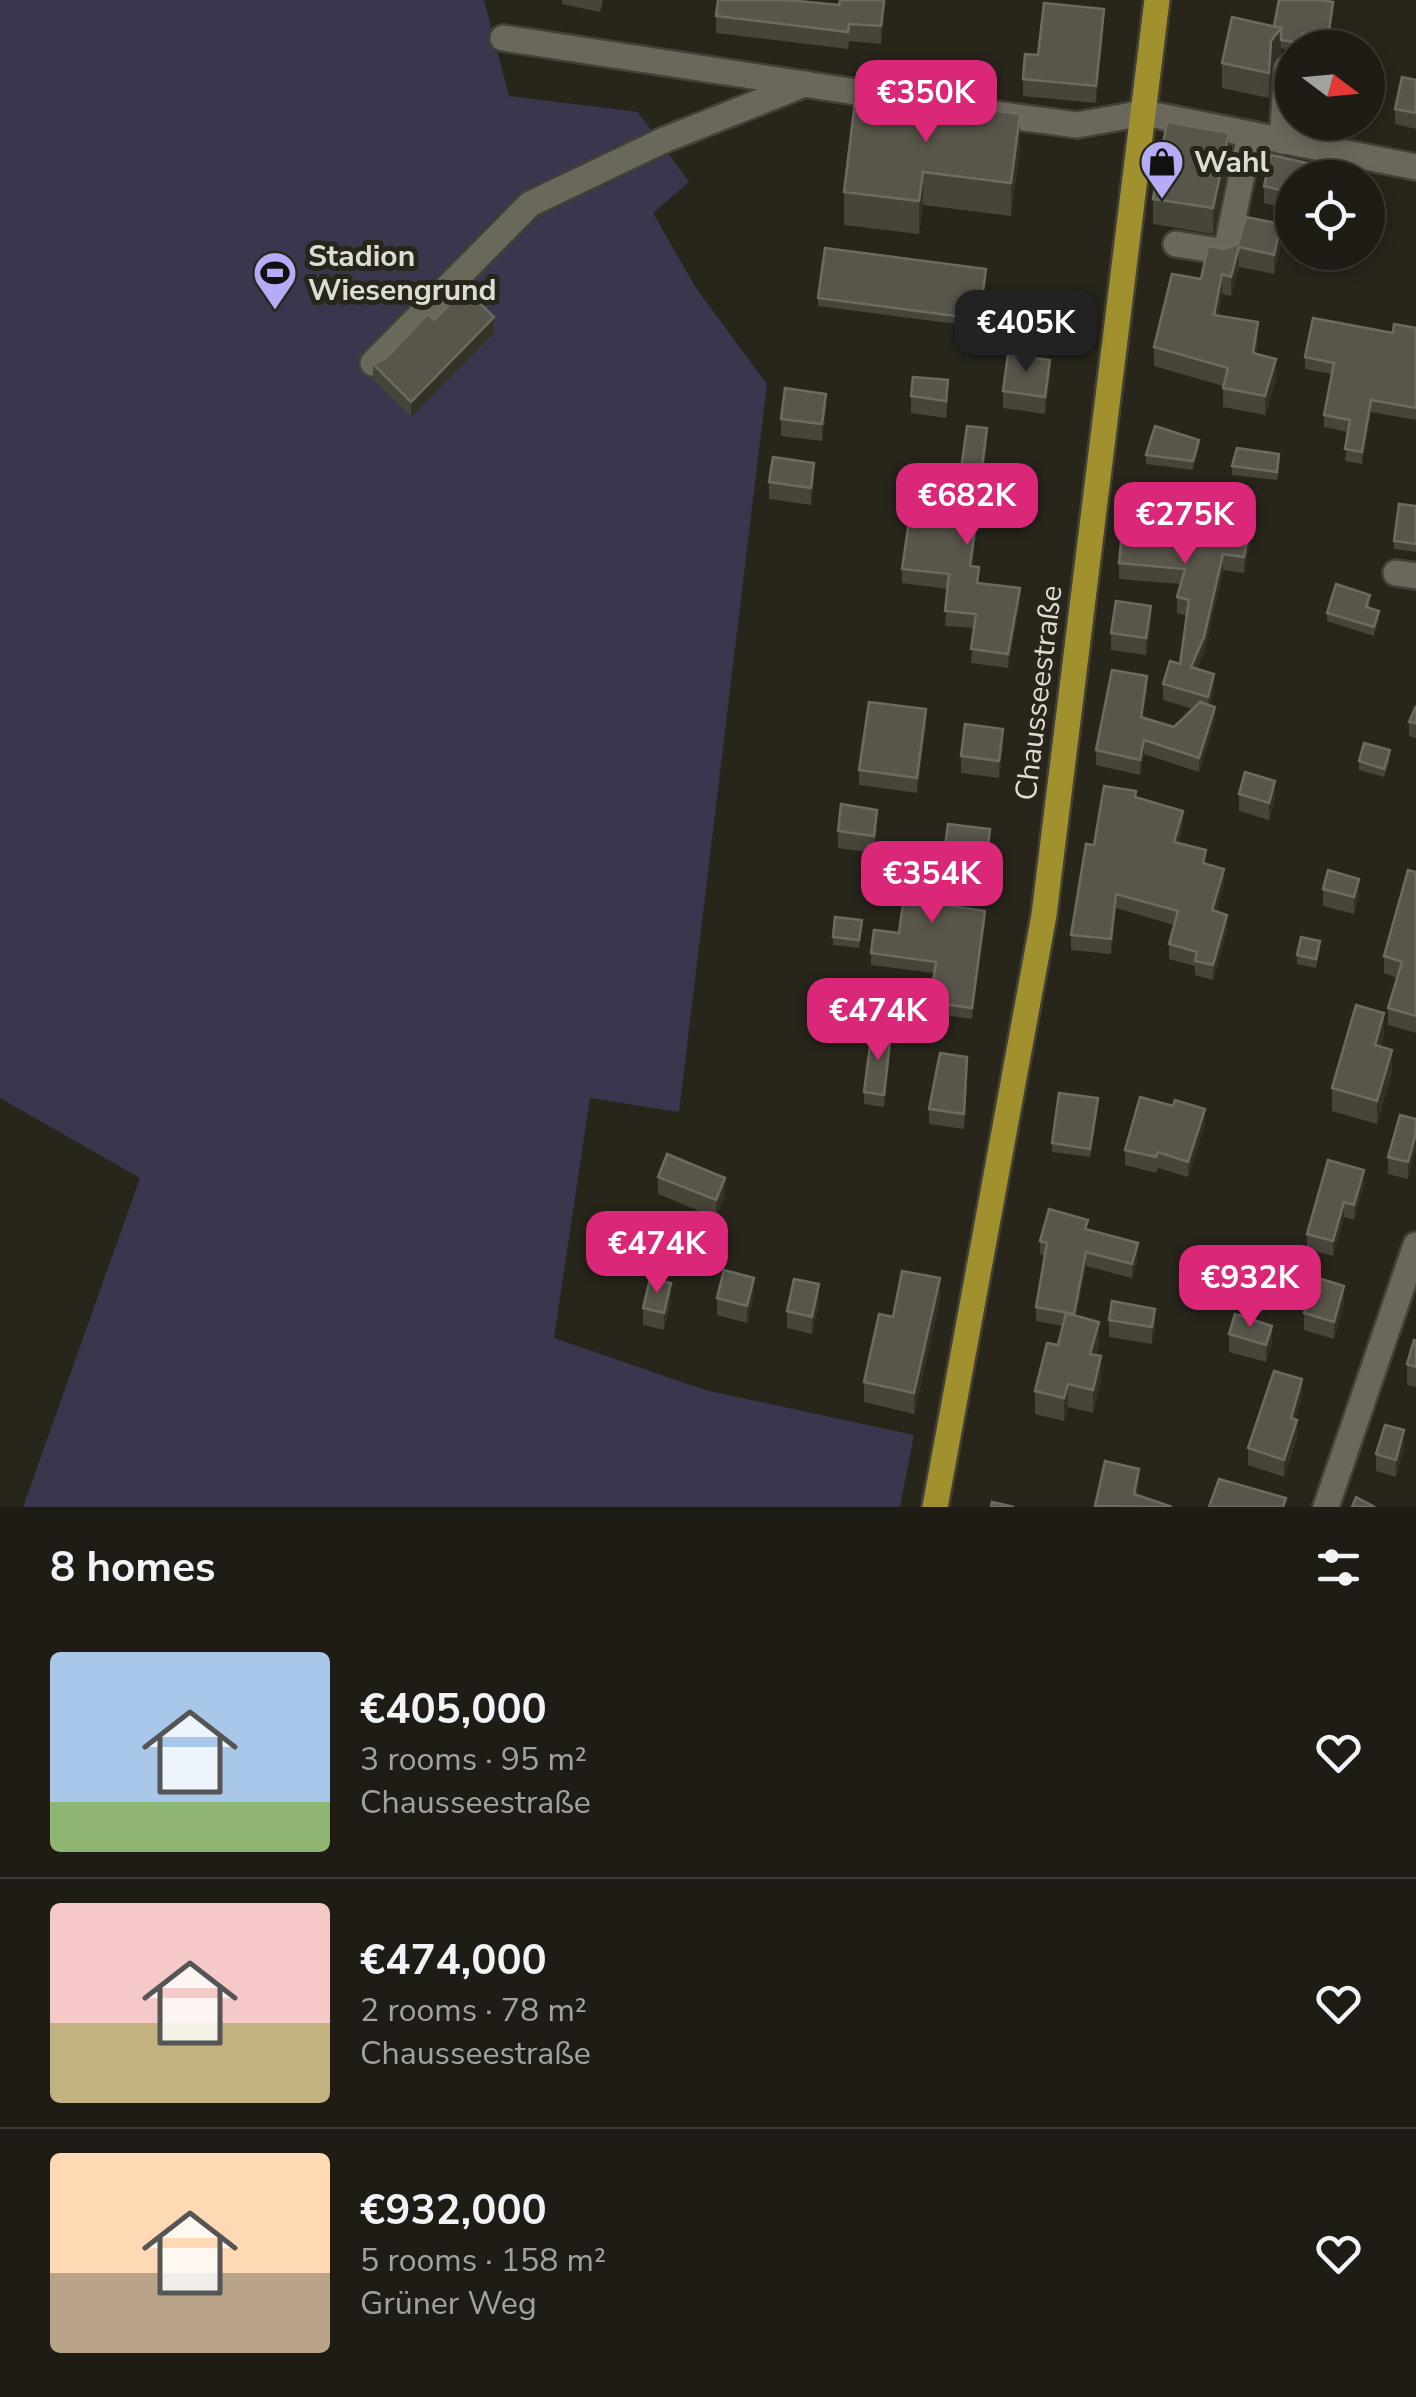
<!DOCTYPE html>
<html lang="en">
<head>
<meta charset="utf-8">
<style>
  body { margin:0; font-family:"Nunito Sans",sans-serif; background:#2b2922; color:#f1f3f6; height:100vh; display:flex; flex-direction:column; font-size:38px; white-space:nowrap }
  * { box-sizing:border-box; margin:0 }
  p { font-size:32px; color:#a1a1a0 }
  .icon { flex:none; width:55px; height:55px; fill:none; stroke:currentColor; stroke-width:2; stroke-linecap:round; stroke-linejoin:round }
  .map { position:relative; height:1507px; overflow:hidden }
  .details { display:flex; flex-direction:column; background:#1e1c14; flex:1 }
  .details>* { flex:none }
  .needle { width:65px; rotate:106deg }
  .controls { position:absolute; left:1275px; top:30px; display:grid; gap:20px }
  .controls a { display:grid; place-items:center; width:110px; height:110px; border-radius:50%; background:#1e1c14; box-shadow:0 5px 15px #0003,0 0 0 2px #3c3a34; font-size:50px }
  .price { position:absolute; translate:-50% -85px; padding:0 22px; border-radius:20px; background:#db2777; color:#fff; font-size:32px; line-height:65px; filter:drop-shadow(0 2px 5px #0008) }
  .price::after { content:''; position:absolute; left:50%; top:60px; width:30px; height:22px; margin-left:-15px; background:inherit; clip-path:polygon(0 0,100% 0,50% 100%) }
  .price.on { background:#222; color:#fff }
  ul { padding:0; list-style:none }
  li { display:flex; align-items:center; gap:30px; height:250px; padding:0 50px }
  li+li { border-top:2px solid #3c3a34 }
  li span { display:grid; place-items:center; flex:none; width:280px; height:200px; border-radius:10px; color:#555 }
  li>.icon { margin-inline-start:auto }
  span .icon { width:120px; height:120px; fill:#fffc; stroke-width:1 }
  li b { font-size:42px }
  h2 { display:flex; justify-content:space-between; align-items:center; height:120px; padding:0 50px; font-size:42px }
  .map>svg:first-child { display:block }
  .green { fill:#39364d }
  .lines { fill:none; stroke-linecap:round; stroke-linejoin:round }
  .minor-casing { stroke:#424037; stroke-width:30 }
  .major-casing { stroke:#424037; stroke-width:30 }
  .minor { stroke:#6a685b; stroke-width:25 }
  .major { stroke:#a0902e; stroke-width:25 }
  .wall { fill:#47453a }
  .shaded-wall { fill:#343226 }
  .building { fill:#58564a; stroke:#6d6b60; stroke-width:2.5 }
  .labels { text-anchor:middle; dominant-baseline:central; stroke-width:10; stroke-linejoin:round; paint-order:stroke }
  .poi-label { font-size:30px; font-weight:bold; fill:#deddd5; stroke:#28261b; text-anchor:start }
  .street-label { font-size:30px; fill:#deddd5; stroke:#28261b }
</style>
</head>
<body>
<div class="map">
<svg width="1416" height="1507" viewBox="0 0 1416 1507">
  <rect width="100%" height="100%" fill="#28261b"/>
  <!-- green -->
  <polygon class="green" points="0,0 484,0 509,96 638,112 689,182 653,213 696,288 767,384 679,1112 590,1098 554,1338 705,1390 914,1435 900,1507 23,1507 140,1178 0,1098"/>
  <g class="lines">
    <defs>
      <g id="minor">
        <polyline points="503,38 948,106"/>
        <polyline points="988,113 1077,125 1144,113 1416,167"/>
        <polyline points="1282,141 1287,68"/>
        <polyline points="1176,244 1226,252 1250,135"/>
        <polyline points="373,363 530,204 664,140 805,84"/>
        <polyline points="1396,573 1416,576"/>
        <polyline points="1326,1507 1416,1245"/>
      </g>
      <polyline id="major" points="935,1507 1044,915 1157,0"/>
    </defs>
    <!-- minor casing -->
    <use href="#minor" class="minor-casing"/>
    <!-- major casing -->
    <use href="#major" class="major-casing"/>
    <!-- minor -->
    <use href="#minor" class="minor"/>
    <!-- major -->
    <use href="#major" class="major"/>
  </g>
  <!-- wall -->
  <g class="wall">
    <polygon points="562,0 603,0 600,12 562,4"/>
    <polygon points="840,0 886,0 881,44 849,41 848,49 716,33 716,16 839,5"/>
    <polygon points="1333,10 1328,47 1302,43 1301,48 1292,48 1292,51 1281,48 1281,53 1271,66 1269,98 1222,88 1222,63 1274,26"/>
    <polygon points="1104,26 1096,103 1023,96 1023,79 1038,55"/>
    <polygon points="1416,80 1416,129 1395,124 1395,109"/>
    <polygon points="1020,147 1011,216 923,205 919,234 844,225 844,192"/>
    <polygon points="1271,155 1307,163 1307,178 1292,178 1292,210 1264,203 1264,186"/>
    <polygon points="1229,159 1213,234 1153,224 1153,199"/>
    <polygon points="1281,243 1274,274 1239,267 1231,296 1222,294 1218,316 1258,342 1256,354 1276,379 1265,415 1223,407 1223,386 1154,366 1154,347 1201,279 1224,249 1238,244"/>
    <polygon points="986,278 979,327 818,306 818,298"/>
    <polygon points="434,320 494,333 411,417 373,379 373,364 385,359"/>
    <polygon points="1416,328 1416,420 1371,412 1362,464 1345,461 1348,432 1324,427 1324,415 1332,374 1305,369 1305,357"/>
    <polygon points="1050,377 1045,414 1003,408 1003,391"/>
    <polygon points="911,396 948,398 946,418 911,413"/>
    <polygon points="826,411 822,441 781,436 781,419"/>
    <polygon points="987,443 984,468 1020,487 1015,518 979,512 972,566 979,583 1020,602 1008,668 971,663 974,628 945,626 948,589 902,583 902,569 955,513"/>
    <polygon points="1199,448 1193,470 1146,464 1146,455"/>
    <polygon points="1279,463 1277,480 1232,475 1232,466"/>
    <polygon points="814,480 811,505 769,499 769,482"/>
    <polygon points="1416,506 1416,552 1394,549 1394,541"/>
    <polygon points="1252,531 1244,573 1223,570 1204,653 1197,669 1214,690 1210,705 1215,721 1199,772 1144,754 1140,775 1096,765 1096,750 1147,690 1143,717 1174,727 1193,709 1163,700 1163,684 1180,664 1187,616 1177,613 1177,597 1180,584 1119,579 1119,563"/>
    <polygon points="1370,603 1369,608 1379,619 1374,636 1327,621 1327,613"/>
    <polygon points="1151,623 1146,655 1111,650 1111,633"/>
    <polygon points="1416,706 1416,738 1409,736 1409,722"/>
    <polygon points="926,724 917,793 859,785 859,770"/>
    <polygon points="1003,746 999,778 961,773 961,756"/>
    <polygon points="1390,759 1384,777 1359,770 1359,761"/>
    <polygon points="1239,794 1275,798 1269,820 1239,811"/>
    <polygon points="1136,798 1183,825 1178,843 1206,864 1224,884 1216,912 1227,930 1213,980 1195,975 1195,966 1169,959 1169,944 1174,925 1116,908 1111,954 1071,950 1071,935 1094,845"/>
    <polygon points="877,827 875,847 945,857 945,847 990,846 987,869 950,864 942,905 985,922 972,1019 930,1013 934,973 871,965 871,953 899,933 906,885 865,877 867,852 838,848 838,831"/>
    <polygon points="1416,872 1416,1033 1388,1025 1388,1008 1397,978 1384,973 1384,956"/>
    <polygon points="1323,889 1359,896 1354,914 1323,906"/>
    <polygon points="862,929 859,948 833,945 833,937"/>
    <polygon points="1320,949 1316,968 1297,964 1297,955"/>
    <polygon points="1384,1035 1381,1046 1392,1072 1377,1124 1332,1111 1332,1088"/>
    <polygon points="891,1045 884,1107 864,1104 864,1092"/>
    <polygon points="967,1072 964,1129 929,1124 929,1109"/>
    <polygon points="1098,1107 1090,1157 1052,1152 1052,1143"/>
    <polygon points="1416,1119 1408,1179 1388,1174 1388,1157"/>
    <polygon points="1205,1124 1188,1177 1158,1168 1156,1173 1125,1165 1125,1150"/>
    <polygon points="658,1177 725,1195 716,1218 658,1194"/>
    <polygon points="1364,1185 1354,1220 1344,1217 1333,1256 1307,1249 1307,1234"/>
    <polygon points="1088,1230 1138,1257 1132,1278 1086,1266 1076,1316 1099,1345 1096,1355 1101,1380 1093,1413 1068,1407 1064,1421 1035,1414 1035,1391 1058,1345 1063,1326 1036,1321 1036,1307 1045,1256 1040,1254 1040,1241"/>
    <polygon points="754,1295 747,1323 717,1315 717,1298"/>
    <polygon points="940,1299 914,1414 864,1402 864,1382 893,1317"/>
    <polygon points="671,1300 664,1330 643,1325 643,1308"/>
    <polygon points="819,1301 812,1334 787,1328 787,1311"/>
    <polygon points="1344,1303 1334,1339 1304,1330 1304,1313"/>
    <polygon points="1109,1320 1155,1326 1152,1344 1109,1337"/>
    <polygon points="1229,1334 1272,1343 1266,1362 1229,1352"/>
    <polygon points="1416,1341 1416,1387 1407,1385 1407,1364"/>
    <polygon points="1302,1396 1295,1420 1297,1437 1284,1477 1248,1465 1248,1448"/>
    <polygon points="1404,1447 1396,1477 1376,1471 1376,1454"/>
  </g>
  <!-- shaded-wall -->
  <g class="shaded-wall">
    <polygon points="884,0 886,0 881,44 881,26"/>
    <polygon points="1104,9 1104,26 1096,103 1096,86"/>
    <polygon points="1281,28 1281,53 1271,66 1269,98 1271,41"/>
    <polygon points="1020,114 1020,147 1011,216 1011,183"/>
    <polygon points="1229,133 1229,159 1213,234 1213,208"/>
    <polygon points="923,172 923,205 919,234 919,201"/>
    <polygon points="1281,224 1281,243 1274,274 1274,255"/>
    <polygon points="1239,247 1239,267 1231,296 1231,277"/>
    <polygon points="1222,274 1222,294 1214,335 1214,315"/>
    <polygon points="494,317 494,333 411,417 411,402"/>
    <polygon points="1258,322 1258,342 1253,373 1253,353"/>
    <polygon points="1276,359 1276,379 1265,415 1265,396"/>
    <polygon points="1050,360 1050,377 1045,414 1045,397"/>
    <polygon points="826,394 826,411 822,441 822,424"/>
    <polygon points="1371,400 1371,412 1362,464 1362,452"/>
    <polygon points="987,428 987,443 982,482 982,467"/>
    <polygon points="1199,440 1199,448 1193,470 1193,461"/>
    <polygon points="814,463 814,480 811,505 811,488"/>
    <polygon points="1020,473 1020,487 1015,518 1015,503"/>
    <polygon points="979,498 979,512 970,580 970,566"/>
    <polygon points="1252,515 1252,531 1244,573 1244,557"/>
    <polygon points="1223,554 1223,570 1204,653 1191,683 1191,667"/>
    <polygon points="1020,588 1020,602 1008,668 1008,654"/>
    <polygon points="1151,606 1151,623 1146,655 1146,638"/>
    <polygon points="1379,611 1379,619 1374,636 1374,627"/>
    <polygon points="1214,674 1214,690 1208,713 1208,697"/>
    <polygon points="1147,676 1147,690 1141,731 1141,717"/>
    <polygon points="1215,707 1215,721 1199,772 1199,758"/>
    <polygon points="926,709 926,724 917,793 917,778"/>
    <polygon points="1003,729 1003,746 999,778 999,761"/>
    <polygon points="1144,740 1144,754 1140,775 1140,760"/>
    <polygon points="1275,781 1275,798 1269,820 1269,803"/>
    <polygon points="877,810 877,827 874,853 874,836"/>
    <polygon points="1183,811 1183,825 1174,856 1174,842"/>
    <polygon points="990,829 990,846 987,869 987,852"/>
    <polygon points="950,858 950,869 939,916 939,904"/>
    <polygon points="1224,869 1224,884 1212,925 1212,910"/>
    <polygon points="1359,879 1359,896 1354,914 1354,897"/>
    <polygon points="1116,894 1116,908 1111,954 1111,939"/>
    <polygon points="985,911 985,922 972,1019 972,1008"/>
    <polygon points="1227,915 1227,930 1213,980 1213,965"/>
    <polygon points="1384,1013 1384,1035 1375,1067 1375,1045"/>
    <polygon points="891,1032 891,1045 884,1107 884,1095"/>
    <polygon points="1392,1050 1392,1072 1377,1124 1377,1101"/>
    <polygon points="1205,1109 1205,1124 1188,1177 1188,1162"/>
    <polygon points="1416,1133 1416,1150 1408,1179 1408,1162"/>
    <polygon points="1364,1170 1364,1185 1354,1220 1354,1205"/>
    <polygon points="725,1178 725,1195 716,1218 716,1200"/>
    <polygon points="1344,1202 1344,1217 1333,1256 1333,1241"/>
    <polygon points="1138,1243 1138,1257 1132,1278 1132,1264"/>
    <polygon points="1086,1252 1086,1266 1074,1328 1074,1314"/>
    <polygon points="754,1278 754,1295 747,1323 747,1306"/>
    <polygon points="940,1278 940,1299 914,1414 914,1393"/>
    <polygon points="671,1283 671,1300 664,1330 664,1313"/>
    <polygon points="819,1284 819,1301 812,1334 812,1317"/>
    <polygon points="1344,1286 1344,1303 1334,1339 1334,1322"/>
    <polygon points="1155,1309 1155,1326 1152,1344 1152,1327"/>
    <polygon points="1099,1322 1099,1345 1090,1377 1090,1354"/>
    <polygon points="1272,1326 1272,1343 1266,1362 1266,1345"/>
    <polygon points="1101,1356 1101,1380 1093,1413 1093,1390"/>
    <polygon points="1302,1379 1302,1396 1291,1435 1291,1418"/>
    <polygon points="1068,1384 1068,1407 1064,1421 1064,1398"/>
    <polygon points="1297,1420 1297,1437 1284,1477 1284,1460"/>
    <polygon points="1404,1430 1404,1447 1396,1477 1396,1460"/>
    <polygon points="1139,1469 1139,1486 1135,1507 1134,1494"/>
  </g>
  <!-- building -->
  <g class="building">
    <polygon points="718,0 787,0 839,5 840,0 884,0 881,26 849,24 848,32 716,16"/>
    <polygon points="1279,0 1322,0 1333,2 1328,38 1302,34 1300,43 1281,40 1281,28 1274,26"/>
    <polygon points="1044,3 1104,9 1096,86 1023,79 1025,54 1038,55"/>
    <polygon points="1232,17 1281,28 1271,41 1269,73 1222,63"/>
    <polygon points="1402,77 1416,80 1416,113 1395,109"/>
    <polygon points="856,94 1020,114 1011,183 923,172 919,201 844,192"/>
    <polygon points="1167,122 1229,133 1213,208 1153,199"/>
    <polygon points="1271,155 1307,163 1304,178 1292,178 1292,193 1264,186"/>
    <polygon points="1246,217 1281,224 1274,255 1239,247 1231,277 1222,274 1214,315 1258,322 1253,353 1276,359 1265,396 1223,388 1228,368 1154,347 1172,274 1201,279 1208,246 1224,249 1238,244"/>
    <polygon points="825,248 986,269 979,319 818,298"/>
    <polygon points="465,289 494,317 411,402 373,364 385,359 428,314 434,320"/>
    <polygon points="1313,318 1393,333 1394,324 1416,328 1416,408 1371,400 1362,452 1345,449 1350,420 1324,415 1334,363 1305,357"/>
    <polygon points="1008,354 1050,360 1045,397 1003,391"/>
    <polygon points="913,377 948,380 946,401 911,396"/>
    <polygon points="785,388 826,394 822,424 781,419"/>
    <polygon points="967,426 987,428 982,467 1020,473 1015,503 979,498 970,566 979,567 977,583 1020,588 1008,654 971,649 976,614 945,611 949,574 902,569 911,508 955,513"/>
    <polygon points="1155,426 1199,440 1193,461 1146,455"/>
    <polygon points="1237,448 1279,454 1277,472 1232,466"/>
    <polygon points="773,457 814,463 811,488 769,482"/>
    <polygon points="1125,501 1252,515 1244,557 1223,554 1204,637 1191,667 1214,674 1208,697 1163,684 1170,661 1180,664 1189,600 1177,597 1185,569 1119,563"/>
    <polygon points="1399,504 1416,506 1416,544 1394,541"/>
    <polygon points="1336,584 1370,595 1366,607 1379,611 1374,627 1327,613"/>
    <polygon points="1116,601 1151,606 1146,638 1111,633"/>
    <polygon points="1112,670 1147,676 1141,717 1174,727 1200,702 1215,707 1199,758 1144,740 1140,760 1096,750"/>
    <polygon points="869,702 926,709 917,778 859,770"/>
    <polygon points="1416,706 1416,723 1409,722"/>
    <polygon points="965,724 1003,729 999,761 961,756"/>
    <polygon points="1364,743 1390,750 1384,769 1359,761"/>
    <polygon points="1245,772 1275,781 1269,803 1239,794"/>
    <polygon points="1104,786 1136,791 1135,797 1183,811 1174,842 1206,850 1203,863 1224,869 1212,910 1227,915 1213,965 1195,961 1197,952 1169,944 1178,911 1116,894 1111,939 1071,935 1086,844 1094,845"/>
    <polygon points="841,804 877,810 874,836 838,831"/>
    <polygon points="948,824 990,829 987,852 945,847"/>
    <polygon points="868,846 950,858 939,904 985,911 972,1008 930,1002 936,962 871,953 874,930 899,933 907,874 865,866"/>
    <polygon points="1328,870 1359,879 1354,897 1323,889"/>
    <polygon points="1408,870 1416,872 1416,1016 1388,1008 1402,962 1384,956"/>
    <polygon points="835,917 862,920 859,940 833,937"/>
    <polygon points="1301,937 1320,941 1316,959 1297,955"/>
    <polygon points="1356,1005 1384,1013 1375,1045 1392,1050 1377,1101 1332,1088"/>
    <polygon points="872,1030 891,1032 884,1095 864,1092"/>
    <polygon points="940,1053 967,1057 964,1114 929,1109"/>
    <polygon points="1059,1093 1098,1098 1090,1149 1052,1143"/>
    <polygon points="1140,1097 1173,1106 1175,1100 1205,1109 1188,1162 1158,1152 1156,1157 1125,1150"/>
    <polygon points="1400,1115 1416,1119 1416,1133 1408,1162 1388,1157"/>
    <polygon points="667,1154 725,1178 716,1200 658,1177"/>
    <polygon points="1328,1160 1364,1170 1354,1205 1344,1202 1333,1241 1307,1234"/>
    <polygon points="1049,1209 1088,1220 1085,1229 1138,1243 1132,1264 1086,1252 1074,1314 1036,1307 1047,1243 1040,1241"/>
    <polygon points="724,1270 754,1278 747,1306 717,1298"/>
    <polygon points="902,1271 940,1278 914,1393 864,1382 879,1314 893,1317"/>
    <polygon points="1315,1277 1344,1286 1334,1322 1304,1313"/>
    <polygon points="650,1279 671,1283 664,1313 643,1308"/>
    <polygon points="794,1279 819,1284 812,1317 787,1311"/>
    <polygon points="1112,1301 1155,1309 1152,1327 1109,1320"/>
    <polygon points="1066,1313 1099,1322 1090,1354 1101,1356 1093,1390 1068,1384 1064,1398 1035,1391 1047,1343 1058,1345"/>
    <polygon points="1235,1314 1272,1326 1266,1345 1229,1334"/>
    <polygon points="1414,1340 1416,1341 1416,1367 1407,1364"/>
    <polygon points="1274,1371 1302,1379 1291,1418 1297,1420 1284,1460 1248,1448"/>
    <polygon points="1385,1425 1404,1430 1396,1460 1376,1454"/>
    <polygon points="1105,1461 1139,1469 1134,1494 1172,1507 1095,1506"/>
    <polygon points="1219,1479 1286,1498 1283,1507 1209,1507"/>
    <polygon points="1356,1497 1375,1507 1352,1507"/>
    <polygon points="992,1502 1014,1507 991,1507"/>
  </g>
  <!-- icons -->
  <defs>
    <symbol id="shop-pin" viewBox="-11 -11 22 30"><path d="M0 17L-7.5 6A9.5 9.5 0 1 1 7.5 6Z" fill="#b5acf8" stroke="#28261b"/><path d="M-5-2.5h2.3a2.7 3.5 0 0 1 5.4 0H5L5.5 6h-11ZM-1.5-2.5h3a1.5 2.3 0 0 0-3 0Z" fill="#111"/></symbol>
    <symbol id="stadium-pin" viewBox="-11 -11 22 30"><path d="M0 17L-7.5 6A9.5 9.5 0 1 1 7.5 6Z" fill="#b5acf8" stroke="#28261b"/><path d="M0-5a6.5 5 0 1 0 0 10a6.5 5 0 1 0 0-10ZM-3.5-1.8h7v3.6h-7Z" fill="#111"/></symbol>
  </defs>
  <g fill-rule="evenodd">
    <use href="#shop-pin" x="1137" y="137" width="50" height="68"/>
    <use href="#stadium-pin" x="250" y="248" width="50" height="68"/>
  </g>
  <g class="labels">
    <!-- poi labels -->
    <g class="poi-label">
      <text x="1194" y="162">Wahl</text>
      <text x="308" y="256">Stadion<tspan x="308" dy="34">Wiesengrund</tspan></text>
    </g>
    <!-- street labels -->
    <g class="street-label">
      <text transform="translate(1039 693) rotate(-83)">Chausseestraße</text>
    </g>
  </g>
</svg>
<div class="controls">
<a><svg class="needle" viewBox="-14 -14 28 28"><path d="M0-13l5 13h-10z" fill="#e53935"/><path d="M0 13l5-13h-10z" fill="#a1a1a0"/></svg></a>
<a><svg class="icon" aria-label="locate" viewBox="0 0 24 24"><circle cx="12" cy="12" r="6"/><path d="M12 2v4M12 18v4M2 12h4M18 12h4"/></svg></a>
</div>
<b class="price" style="left:926px;top:145px">€350K</b>
<b class="price on" style="left:1026px;top:375px">€405K</b>
<b class="price" style="left:967px;top:548px">€682K</b>
<b class="price" style="left:1185px;top:567px">€275K</b>
<b class="price" style="left:932px;top:926px">€354K</b>
<b class="price" style="left:878px;top:1063px">€474K</b>
<b class="price" style="left:657px;top:1296px">€474K</b>
<b class="price" style="left:1250px;top:1330px">€932K</b>
</div>
<section class="details">
<h2>8 homes<svg class="icon" aria-label="filters" viewBox="0 0 24 24"><path d="M4 7h16M4 17h16"/><circle cx="9" cy="7" r="2"/><circle cx="15" cy="17" r="2"/></svg></h2>
<ul>
<li><span style="background:linear-gradient(#a9c7e8 75%,#8fb573 0)"><svg class="icon" aria-label="home" viewBox="0 0 24 24"><path d="M3 11l9-7 9 7M6 9v11h12V9"/></svg></span><div><b>€405,000</b><p>3 rooms · 95 m²</p><p>Chausseestraße</p></div><svg class="icon" aria-label="heart" viewBox="0 0 24 24"><path d="M12 20l-8-8c-3-5 5-10 8-4 3-6 11-1 8 4z"/></svg></li>
<li><span style="background:linear-gradient(#f6c9c9 60%,#c2b280 0)"><svg class="icon" aria-label="home" viewBox="0 0 24 24"><path d="M3 11l9-7 9 7M6 9v11h12V9"/></svg></span><div><b>€474,000</b><p>2 rooms · 78 m²</p><p>Chausseestraße</p></div><svg class="icon" aria-label="heart" viewBox="0 0 24 24"><path d="M12 20l-8-8c-3-5 5-10 8-4 3-6 11-1 8 4z"/></svg></li>
<li><span style="background:linear-gradient(#ffd9b3 60%,#b9a48a 0)"><svg class="icon" aria-label="home" viewBox="0 0 24 24"><path d="M3 11l9-7 9 7M6 9v11h12V9"/></svg></span><div><b>€932,000</b><p>5 rooms · 158 m²</p><p>Grüner Weg</p></div><svg class="icon" aria-label="heart" viewBox="0 0 24 24"><path d="M12 20l-8-8c-3-5 5-10 8-4 3-6 11-1 8 4z"/></svg></li>
</ul>
</section>
</body>
</html>
